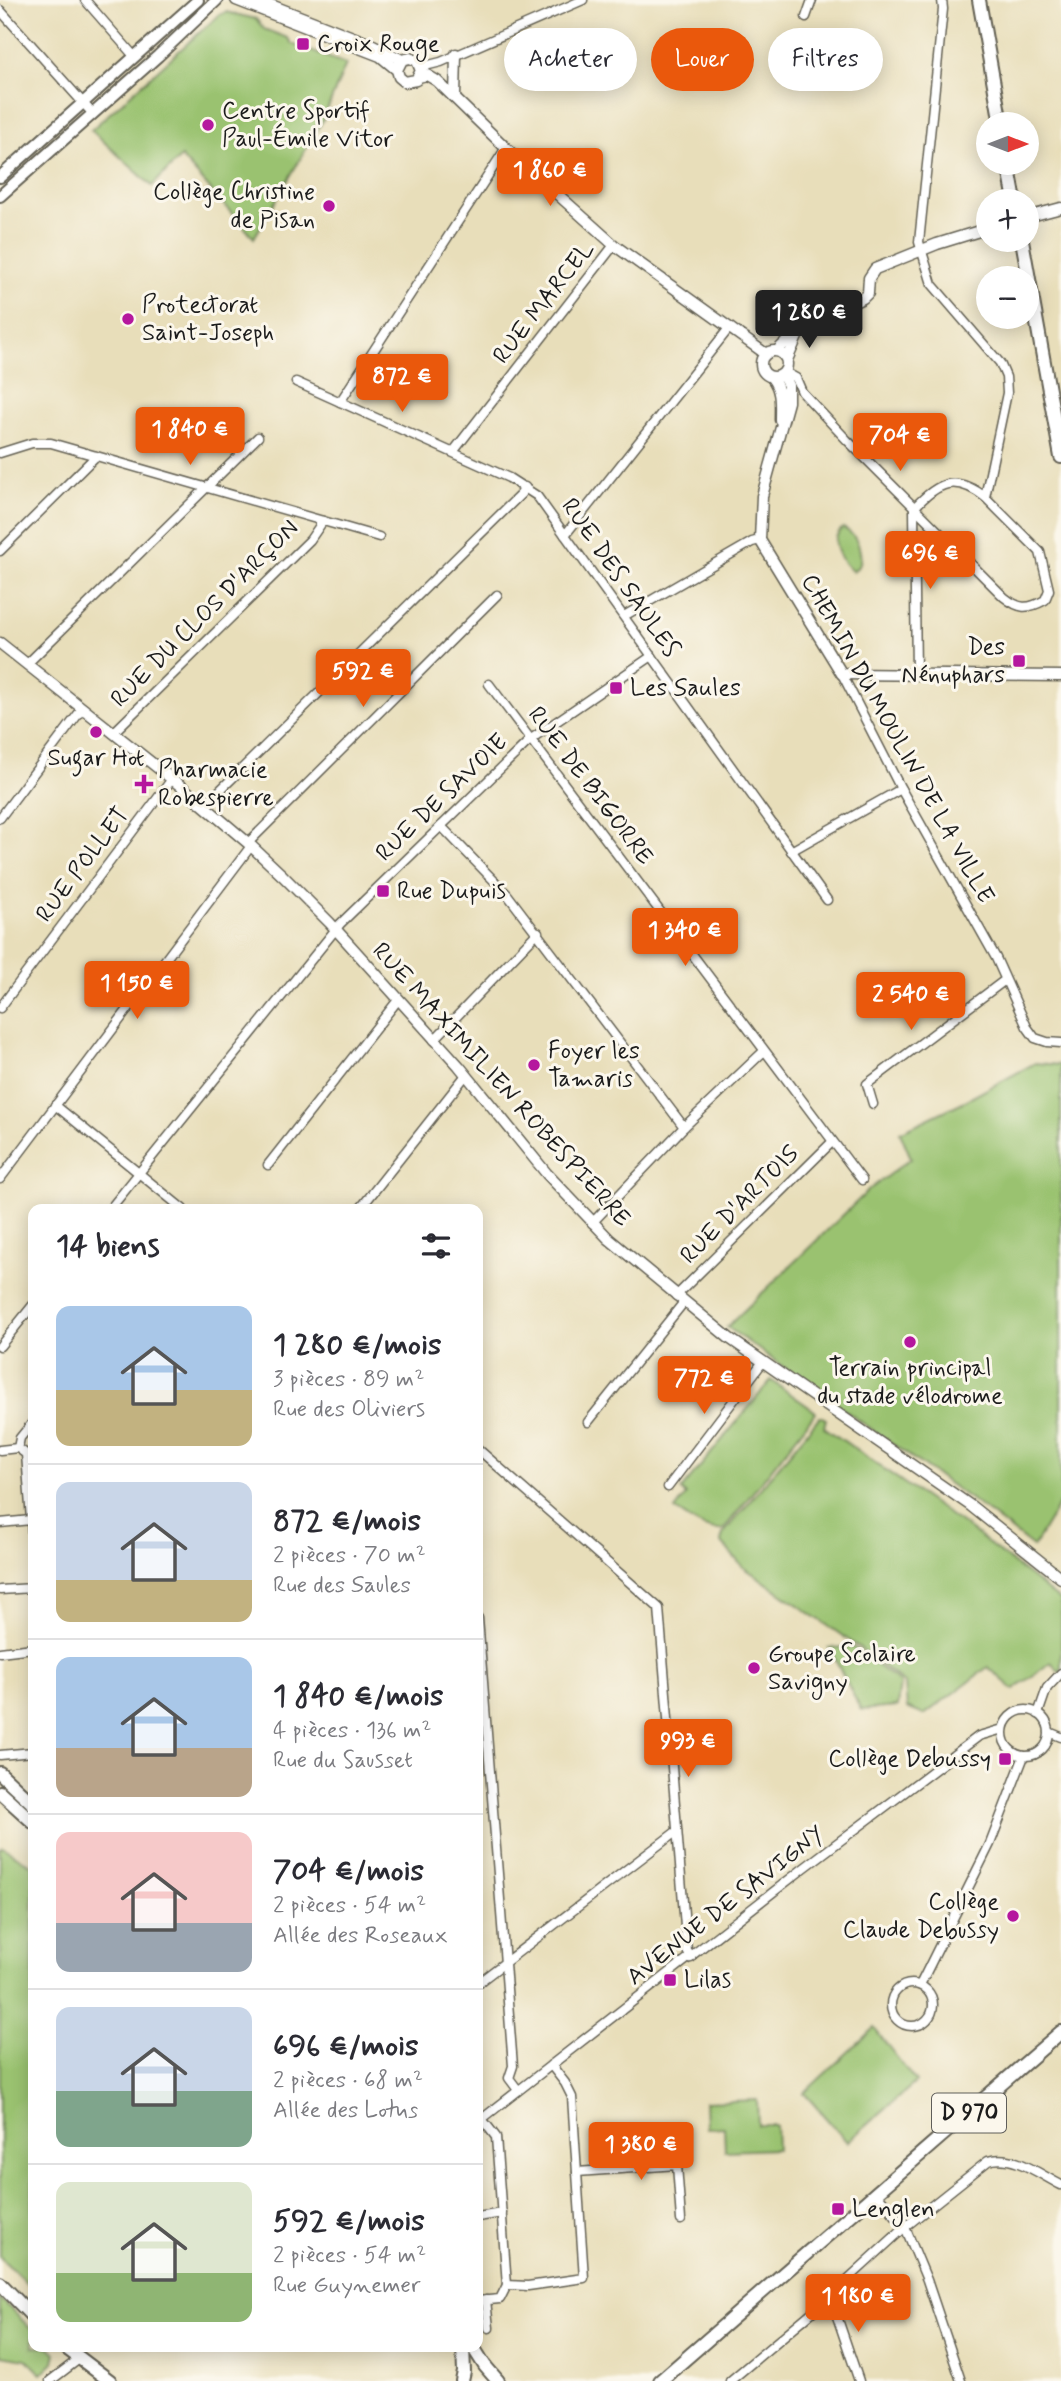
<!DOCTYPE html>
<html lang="fr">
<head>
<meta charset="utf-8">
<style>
  body { margin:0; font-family:Mynerve,sans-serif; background:#f7f7f7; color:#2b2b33; height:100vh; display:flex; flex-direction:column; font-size:26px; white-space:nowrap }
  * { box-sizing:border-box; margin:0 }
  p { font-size:23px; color:#7c7c81 }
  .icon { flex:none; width:38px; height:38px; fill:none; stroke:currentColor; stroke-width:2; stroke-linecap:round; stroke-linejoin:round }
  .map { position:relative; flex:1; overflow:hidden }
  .panel { position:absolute; left:28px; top:1204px; width:455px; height:1148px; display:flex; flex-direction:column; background:#fff; border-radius:14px; box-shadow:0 4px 18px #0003 }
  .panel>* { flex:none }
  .top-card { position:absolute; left:504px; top:28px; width:452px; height:63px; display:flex; gap:14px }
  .needle { width:46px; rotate:90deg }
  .controls { position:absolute; left:976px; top:112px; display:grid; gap:14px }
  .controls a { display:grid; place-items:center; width:63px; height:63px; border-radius:50%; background:#fff; box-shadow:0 4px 18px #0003; font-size:35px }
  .price { position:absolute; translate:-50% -60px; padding:0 16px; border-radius:7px; background:#ea580c; color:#fff; font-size:23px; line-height:46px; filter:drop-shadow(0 2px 4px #0008) }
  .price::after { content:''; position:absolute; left:50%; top:42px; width:21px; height:16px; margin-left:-10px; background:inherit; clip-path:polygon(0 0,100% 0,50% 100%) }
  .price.active { background:#222; color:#fff }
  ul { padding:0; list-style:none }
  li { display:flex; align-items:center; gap:21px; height:175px; padding:0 28px }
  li+li { border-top:2px solid #e1e1e2 }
  li span { display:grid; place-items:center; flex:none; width:196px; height:140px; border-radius:14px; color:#555 }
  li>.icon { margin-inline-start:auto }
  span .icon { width:84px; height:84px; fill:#fffc; stroke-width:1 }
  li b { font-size:30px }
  h2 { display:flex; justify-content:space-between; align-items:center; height:84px; padding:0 28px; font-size:30px }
  .pill { padding:0 24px; border-radius:32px; background:#fff; box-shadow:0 4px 18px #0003; font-size:24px; line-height:63px }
  .pill.active { background:#ea580c; color:#fff }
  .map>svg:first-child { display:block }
  .green { fill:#9ac26f; stroke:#5b6f46; stroke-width:2 }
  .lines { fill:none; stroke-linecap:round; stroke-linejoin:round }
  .minor-casing { stroke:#636053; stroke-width:11 }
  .tertiary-casing { stroke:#636053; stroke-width:13 }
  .secondary-casing { stroke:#636053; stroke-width:14 }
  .primary-casing { stroke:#636053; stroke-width:16 }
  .minor { stroke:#fff; stroke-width:8 }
  .tertiary { stroke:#fff; stroke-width:10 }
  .secondary { stroke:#fff; stroke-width:10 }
  .primary { stroke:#fff; stroke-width:12 }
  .poi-dot { fill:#b5179e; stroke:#fbf7ec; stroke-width:2.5 }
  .labels { text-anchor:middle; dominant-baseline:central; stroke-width:6; stroke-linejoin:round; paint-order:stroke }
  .shield { fill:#fbf7ec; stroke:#5f5e5a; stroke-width:2 }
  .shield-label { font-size:23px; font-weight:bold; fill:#1c1c1c }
  .poi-label { font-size:24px; fill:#1c1c1c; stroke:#fbf7ec; text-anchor:start }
  .street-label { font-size:24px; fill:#1c1c1c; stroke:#fbf7ec }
</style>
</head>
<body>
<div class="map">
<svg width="1061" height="2381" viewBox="0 0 1061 2381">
  <rect width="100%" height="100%" fill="#fbf7ec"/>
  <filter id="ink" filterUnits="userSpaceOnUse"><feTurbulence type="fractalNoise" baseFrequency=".0143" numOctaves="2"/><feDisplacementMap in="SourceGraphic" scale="14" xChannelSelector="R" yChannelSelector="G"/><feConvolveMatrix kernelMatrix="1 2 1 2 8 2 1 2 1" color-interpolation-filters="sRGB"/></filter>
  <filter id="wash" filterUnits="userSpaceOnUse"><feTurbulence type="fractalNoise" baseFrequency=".00686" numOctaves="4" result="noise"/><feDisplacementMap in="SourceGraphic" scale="28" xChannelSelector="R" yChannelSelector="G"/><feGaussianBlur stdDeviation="1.57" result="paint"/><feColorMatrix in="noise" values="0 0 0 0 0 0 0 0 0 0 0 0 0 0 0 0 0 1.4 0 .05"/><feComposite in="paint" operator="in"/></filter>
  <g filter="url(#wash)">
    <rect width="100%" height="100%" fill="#e8deba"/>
    <!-- green -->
    <g class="green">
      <polygon points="226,12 256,19 264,29 288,38 292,44 346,64 323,120 254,238 181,157 152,186 91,130 219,15"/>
      <path d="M 843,528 C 857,535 862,549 860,564 L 853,572 C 841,562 827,540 843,528 Z"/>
      <polygon points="1035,1063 1061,1065 1061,1501 1033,1547 980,1506 727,1327 870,1189 911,1158 900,1132 967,1100"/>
      <path d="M 771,1380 L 816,1412 L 724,1529 C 707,1534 689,1518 675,1510 L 686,1495 L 681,1490 Z"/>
      <polygon points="820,1416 826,1419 824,1427 971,1530 1061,1601 1061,1674 1051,1662 1014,1690 988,1667 924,1715 907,1708 905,1684 860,1648 742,1566 721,1542 723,1534"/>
      <polygon points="853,1647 900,1683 897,1707 861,1710 829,1648"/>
      <polygon points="3,1847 33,1866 33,2290 0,2257 0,1850"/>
      <polygon points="874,2028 916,2082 847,2142 804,2093"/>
      <polygon points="757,2100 758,2125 776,2125 777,2149 725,2151 724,2127 706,2128 705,2102"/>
      <polygon points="0,2298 33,2331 33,2347 50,2347 56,2353 54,2362 42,2374 26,2359 0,2355"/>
    </g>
  </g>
  <g filter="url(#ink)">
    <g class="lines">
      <defs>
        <g id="minor">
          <polyline points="85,0 134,56"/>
          <polyline points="0,10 93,114"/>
          <polyline points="806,17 812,0"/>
          <polyline points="421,67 441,62 583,0"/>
          <path d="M 785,372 L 796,378 L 802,392 L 847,440 L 1004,597 C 1019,609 1027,610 1045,600 L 1049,590 L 1040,552 L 985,497 L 1007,393 L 1006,377 L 1000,363 L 932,284 L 919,242 L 943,9 L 942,0"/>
          <polyline points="296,382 509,478 537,496 827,900"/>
          <polyline points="340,402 506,148"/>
          <polyline points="453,452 614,245"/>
          <polyline points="0,453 32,443 51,443 379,537"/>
          <polyline points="565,535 730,327"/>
          <polyline points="0,551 96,456"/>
          <polyline points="624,616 752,542 760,540"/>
          <polyline points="27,664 258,437"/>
          <polyline points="842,674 901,789 996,958 1027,1027 1035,1038 1047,1042 1061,1043"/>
          <path d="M 916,674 L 914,508 C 938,482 955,474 985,497"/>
          <polyline points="489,684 862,1180"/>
          <polyline points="113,733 310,540 323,521"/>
          <polyline points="204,806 521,494 525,487"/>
          <polyline points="0,818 82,709"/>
          <polyline points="441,826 507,894 684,1127"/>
          <polyline points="248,843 497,595"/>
          <polyline points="791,851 901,789"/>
          <polyline points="0,1008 172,779"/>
          <polyline points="434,1040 538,932"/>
          <polyline points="873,1104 867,1084 1005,980"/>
          <polyline points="55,1105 183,1209"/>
          <polyline points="268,1165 398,1000"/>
          <polyline points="0,1179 251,846"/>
          <polyline points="110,1209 340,924 531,739 652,656"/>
          <polyline points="360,1209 466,1075"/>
          <polyline points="592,1223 684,1127 764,1051"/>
          <polyline points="676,1296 832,1142"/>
          <polyline points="0,1346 33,1305"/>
          <polyline points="588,1422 684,1302"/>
          <polyline points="18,1448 26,1454 33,1546"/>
          <polyline points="18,1448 20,1438 33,1422"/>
          <polyline points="478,1449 659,1608 687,1951 691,1958"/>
          <polyline points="0,1450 18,1448"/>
          <polyline points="668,1487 762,1363"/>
          <polyline points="0,1523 31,1520"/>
          <polyline points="0,1590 33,1588"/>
          <polyline points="478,1618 513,2066 509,2078 518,2090"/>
          <polyline points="0,1652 33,1648"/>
          <circle cx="1026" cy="1733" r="23"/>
          <polyline points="1038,1714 1047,1688 1061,1673"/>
          <polyline points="1049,1732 1061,1737"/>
          <polyline points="0,1755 33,1752"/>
          <polyline points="478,1983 677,1831"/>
          <circle cx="912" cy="2005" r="21"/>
          <polyline points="920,1985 990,1844 1024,1756"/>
          <polyline points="482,2119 496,2137 507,2285 528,2286 584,2278 572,2097 565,2083 551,2065"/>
          <polyline points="478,2122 804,1868 979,1736 1003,1729"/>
          <polyline points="577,2172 677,2165 681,2220"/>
          <polyline points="877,2194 905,2227 927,2280 961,2381"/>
          <polyline points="478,2217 502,2213"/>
          <polyline points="830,2296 859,2381"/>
          <polyline points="486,2300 489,2328"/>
          <polyline points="478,2301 500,2299 507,2285"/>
          <polyline points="50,2381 79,2359"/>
          <path d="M 730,2381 L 811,2313 L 905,2227 L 988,2161 C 1013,2153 1039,2174 1061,2185"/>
        </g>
        <g id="tertiary">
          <polyline points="236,0 380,56 397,70 399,77 405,82 416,80 421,71 417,61 410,58 402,60 397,70"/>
          <polyline points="258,0 373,45 402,60"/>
          <polyline points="418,77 427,75 437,81 506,148 614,245 766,354"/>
          <polyline points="455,98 456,54"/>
          <polyline points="1027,217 1061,208"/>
          <circle cx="774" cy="364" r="13"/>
          <polyline points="777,351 803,325 863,298 868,293 869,278 875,269 937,244 989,228"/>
          <polyline points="787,360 799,332"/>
          <polyline points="782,375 788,385 788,402 762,496 760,540 842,674 1061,676"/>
          <path d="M 772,378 C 782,391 780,404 780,420"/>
          <polyline points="0,643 182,787 248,843 283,876 330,923 459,1066 547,1174 609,1239 729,1338 971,1506 1061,1578"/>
        </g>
        <g id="secondary">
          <polyline points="0,177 198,0"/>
          <polyline points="0,196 158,56 217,0"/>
        </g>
        <g id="primary">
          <polyline points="979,0 1001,124"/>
          <polyline points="1008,163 1015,201"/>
          <polyline points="1022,240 1061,457"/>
          <polyline points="0,1773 33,1804"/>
          <polyline points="0,1792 33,1822"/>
          <polyline points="0,2283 33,2317"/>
          <polyline points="65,2347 110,2381"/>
          <polyline points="473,2347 485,2366 498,2381"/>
          <polyline points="462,2381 464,2372 463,2347"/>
          <polyline points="660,2381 1061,2032"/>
        </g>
      </defs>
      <!-- minor casing -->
      <use href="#minor" class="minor-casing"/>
      <!-- tertiary casing -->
      <use href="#tertiary" class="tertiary-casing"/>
      <!-- secondary casing -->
      <use href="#secondary" class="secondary-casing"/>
      <!-- primary casing -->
      <use href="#primary" class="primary-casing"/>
      <!-- minor -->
      <use href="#minor" class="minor"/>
      <!-- tertiary -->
      <use href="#tertiary" class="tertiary"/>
      <!-- secondary -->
      <use href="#secondary" class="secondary"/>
      <!-- primary -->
      <use href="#primary" class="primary"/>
    </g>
  </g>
  <!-- markers -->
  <g class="poi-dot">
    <rect x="296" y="37" width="14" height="14" rx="3.5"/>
    <circle cx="208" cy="125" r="7"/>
    <circle cx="329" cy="206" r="7"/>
    <circle cx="128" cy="319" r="7"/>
    <rect x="1012" y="654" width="14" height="14" rx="3.5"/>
    <rect x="609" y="681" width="14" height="14" rx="3.5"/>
    <circle cx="96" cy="732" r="7"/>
    <path d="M140.5 773.5h7v7h7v7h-7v7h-7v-7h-7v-7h7z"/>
    <rect x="376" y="884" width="14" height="14" rx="3.5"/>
    <circle cx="534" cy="1065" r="7"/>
    <circle cx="910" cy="1342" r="7"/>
    <circle cx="754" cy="1668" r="7"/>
    <rect x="998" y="1752" width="14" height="14" rx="3.5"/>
    <circle cx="1013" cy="1916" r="7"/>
    <rect x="663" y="1973" width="14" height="14" rx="3.5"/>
    <rect x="831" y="2202" width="14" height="14" rx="3.5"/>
  </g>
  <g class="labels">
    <!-- shield labels -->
    <rect class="shield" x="932" y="2093.5" width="74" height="39" rx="5"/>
    <g class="shield-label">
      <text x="969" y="2113">D 970</text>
    </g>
    <!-- poi labels -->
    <g class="poi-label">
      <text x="317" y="44">Croix Rouge</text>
      <text x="222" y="111">Centre Sportif<tspan x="222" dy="28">Paul-Émile Vitor</tspan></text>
      <text x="315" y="192" text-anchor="end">Collège Christine<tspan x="315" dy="28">de Pisan</tspan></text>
      <text x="142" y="305">Protectorat<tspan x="142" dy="28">Saint-Joseph</tspan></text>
      <text x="1005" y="647" text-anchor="end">Des<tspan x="1005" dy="28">Nénuphars</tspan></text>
      <text x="630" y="688">Les Saules</text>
      <text x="96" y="758" text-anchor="middle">Sugar Hot</text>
      <text x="158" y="770">Pharmacie<tspan x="158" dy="28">Robespierre</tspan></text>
      <text x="397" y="891">Rue Dupuis</text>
      <text x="548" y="1051">Foyer les<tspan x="548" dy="28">Tamaris</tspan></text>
      <text x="910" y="1368" text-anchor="middle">Terrain principal<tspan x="910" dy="28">du stade vélodrome</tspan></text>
      <text x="768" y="1654">Groupe Scolaire<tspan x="768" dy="28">Savigny</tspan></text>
      <text x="991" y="1759" text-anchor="end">Collège Debussy</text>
      <text x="999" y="1902" text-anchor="end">Collège<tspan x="999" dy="28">Claude Debussy</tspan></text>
      <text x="684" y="1980">Lilas</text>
      <text x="852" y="2209">Lenglen</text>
    </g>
    <!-- street labels -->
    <g class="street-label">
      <text transform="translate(544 303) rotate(-52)">RUE MARCEL</text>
      <text transform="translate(620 578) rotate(55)">RUE DES SAULES</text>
      <text transform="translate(205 614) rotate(-45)">RUE DU CLOS D'ARÇON</text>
      <text transform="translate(897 739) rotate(61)">CHEMIN DU MOULIN DE LA VILLE</text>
      <text transform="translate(590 786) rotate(53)">RUE DE BIGORRE</text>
      <text transform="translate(442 798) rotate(-44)">RUE DE SAVOIE</text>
      <text transform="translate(83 865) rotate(-53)">RUE POLLET</text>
      <text transform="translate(501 1085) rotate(48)">RUE MAXIMILIEN ROBESPIERRE</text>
      <text transform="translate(740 1205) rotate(-45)">RUE D'ARTOIS</text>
      <text transform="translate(726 1906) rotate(-38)">AVENUE DE SAVIGNY</text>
    </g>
  </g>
</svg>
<div class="controls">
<a><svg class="needle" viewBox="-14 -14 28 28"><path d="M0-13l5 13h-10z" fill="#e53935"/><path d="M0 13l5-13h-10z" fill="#7c7c81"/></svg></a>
<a>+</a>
<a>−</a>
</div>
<b class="price" style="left:550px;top:208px">1 860 €</b>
<b class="price active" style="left:809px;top:350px">1 280 €</b>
<b class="price" style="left:402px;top:414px">872 €</b>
<b class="price" style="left:190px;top:467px">1 840 €</b>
<b class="price" style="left:900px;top:473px">704 €</b>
<b class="price" style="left:930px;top:591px">696 €</b>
<b class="price" style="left:363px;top:709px">592 €</b>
<b class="price" style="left:685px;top:968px">1 340 €</b>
<b class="price" style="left:137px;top:1021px">1 150 €</b>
<b class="price" style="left:911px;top:1032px">2 540 €</b>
<b class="price" style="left:704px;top:1416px">772 €</b>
<b class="price" style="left:688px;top:1779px">993 €</b>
<b class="price" style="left:641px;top:2182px">1 380 €</b>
<b class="price" style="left:858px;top:2334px">1 180 €</b>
<div class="top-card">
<a class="pill">Acheter</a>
<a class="pill active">Louer</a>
<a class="pill">Filtres</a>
</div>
<section class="panel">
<h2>14 biens<svg class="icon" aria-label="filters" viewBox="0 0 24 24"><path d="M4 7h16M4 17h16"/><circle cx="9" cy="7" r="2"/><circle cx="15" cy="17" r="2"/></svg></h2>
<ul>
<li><span style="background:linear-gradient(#a9c7e8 60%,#c2b280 0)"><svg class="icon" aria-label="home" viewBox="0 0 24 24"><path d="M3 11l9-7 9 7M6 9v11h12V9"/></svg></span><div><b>1 280 €/mois</b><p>3 pièces · 89 m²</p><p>Rue des Oliviers</p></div></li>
<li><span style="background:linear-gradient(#c9d6e8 70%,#c2b280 0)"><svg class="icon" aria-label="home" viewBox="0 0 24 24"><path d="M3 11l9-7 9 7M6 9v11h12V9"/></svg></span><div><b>872 €/mois</b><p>2 pièces · 70 m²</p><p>Rue des Saules</p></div></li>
<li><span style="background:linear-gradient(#a9c7e8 65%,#b9a48a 0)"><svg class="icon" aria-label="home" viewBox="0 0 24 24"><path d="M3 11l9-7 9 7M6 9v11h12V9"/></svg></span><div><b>1 840 €/mois</b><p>4 pièces · 136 m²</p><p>Rue du Sausset</p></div></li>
<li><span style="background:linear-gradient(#f6c9c9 65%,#9aa5b1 0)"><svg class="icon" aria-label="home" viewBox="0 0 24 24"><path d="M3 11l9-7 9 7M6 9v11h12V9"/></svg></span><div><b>704 €/mois</b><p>2 pièces · 54 m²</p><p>Allée des Roseaux</p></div></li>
<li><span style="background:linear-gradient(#c9d6e8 60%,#7fa58c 0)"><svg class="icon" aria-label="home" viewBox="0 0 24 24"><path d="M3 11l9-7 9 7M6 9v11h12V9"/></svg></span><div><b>696 €/mois</b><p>2 pièces · 68 m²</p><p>Allée des Lotus</p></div></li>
<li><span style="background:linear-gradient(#dfe7d0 65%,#8fb573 0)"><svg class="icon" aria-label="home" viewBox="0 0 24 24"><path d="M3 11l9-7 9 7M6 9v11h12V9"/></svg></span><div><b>592 €/mois</b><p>2 pièces · 54 m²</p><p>Rue Guynemer</p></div></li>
</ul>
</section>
</div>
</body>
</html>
